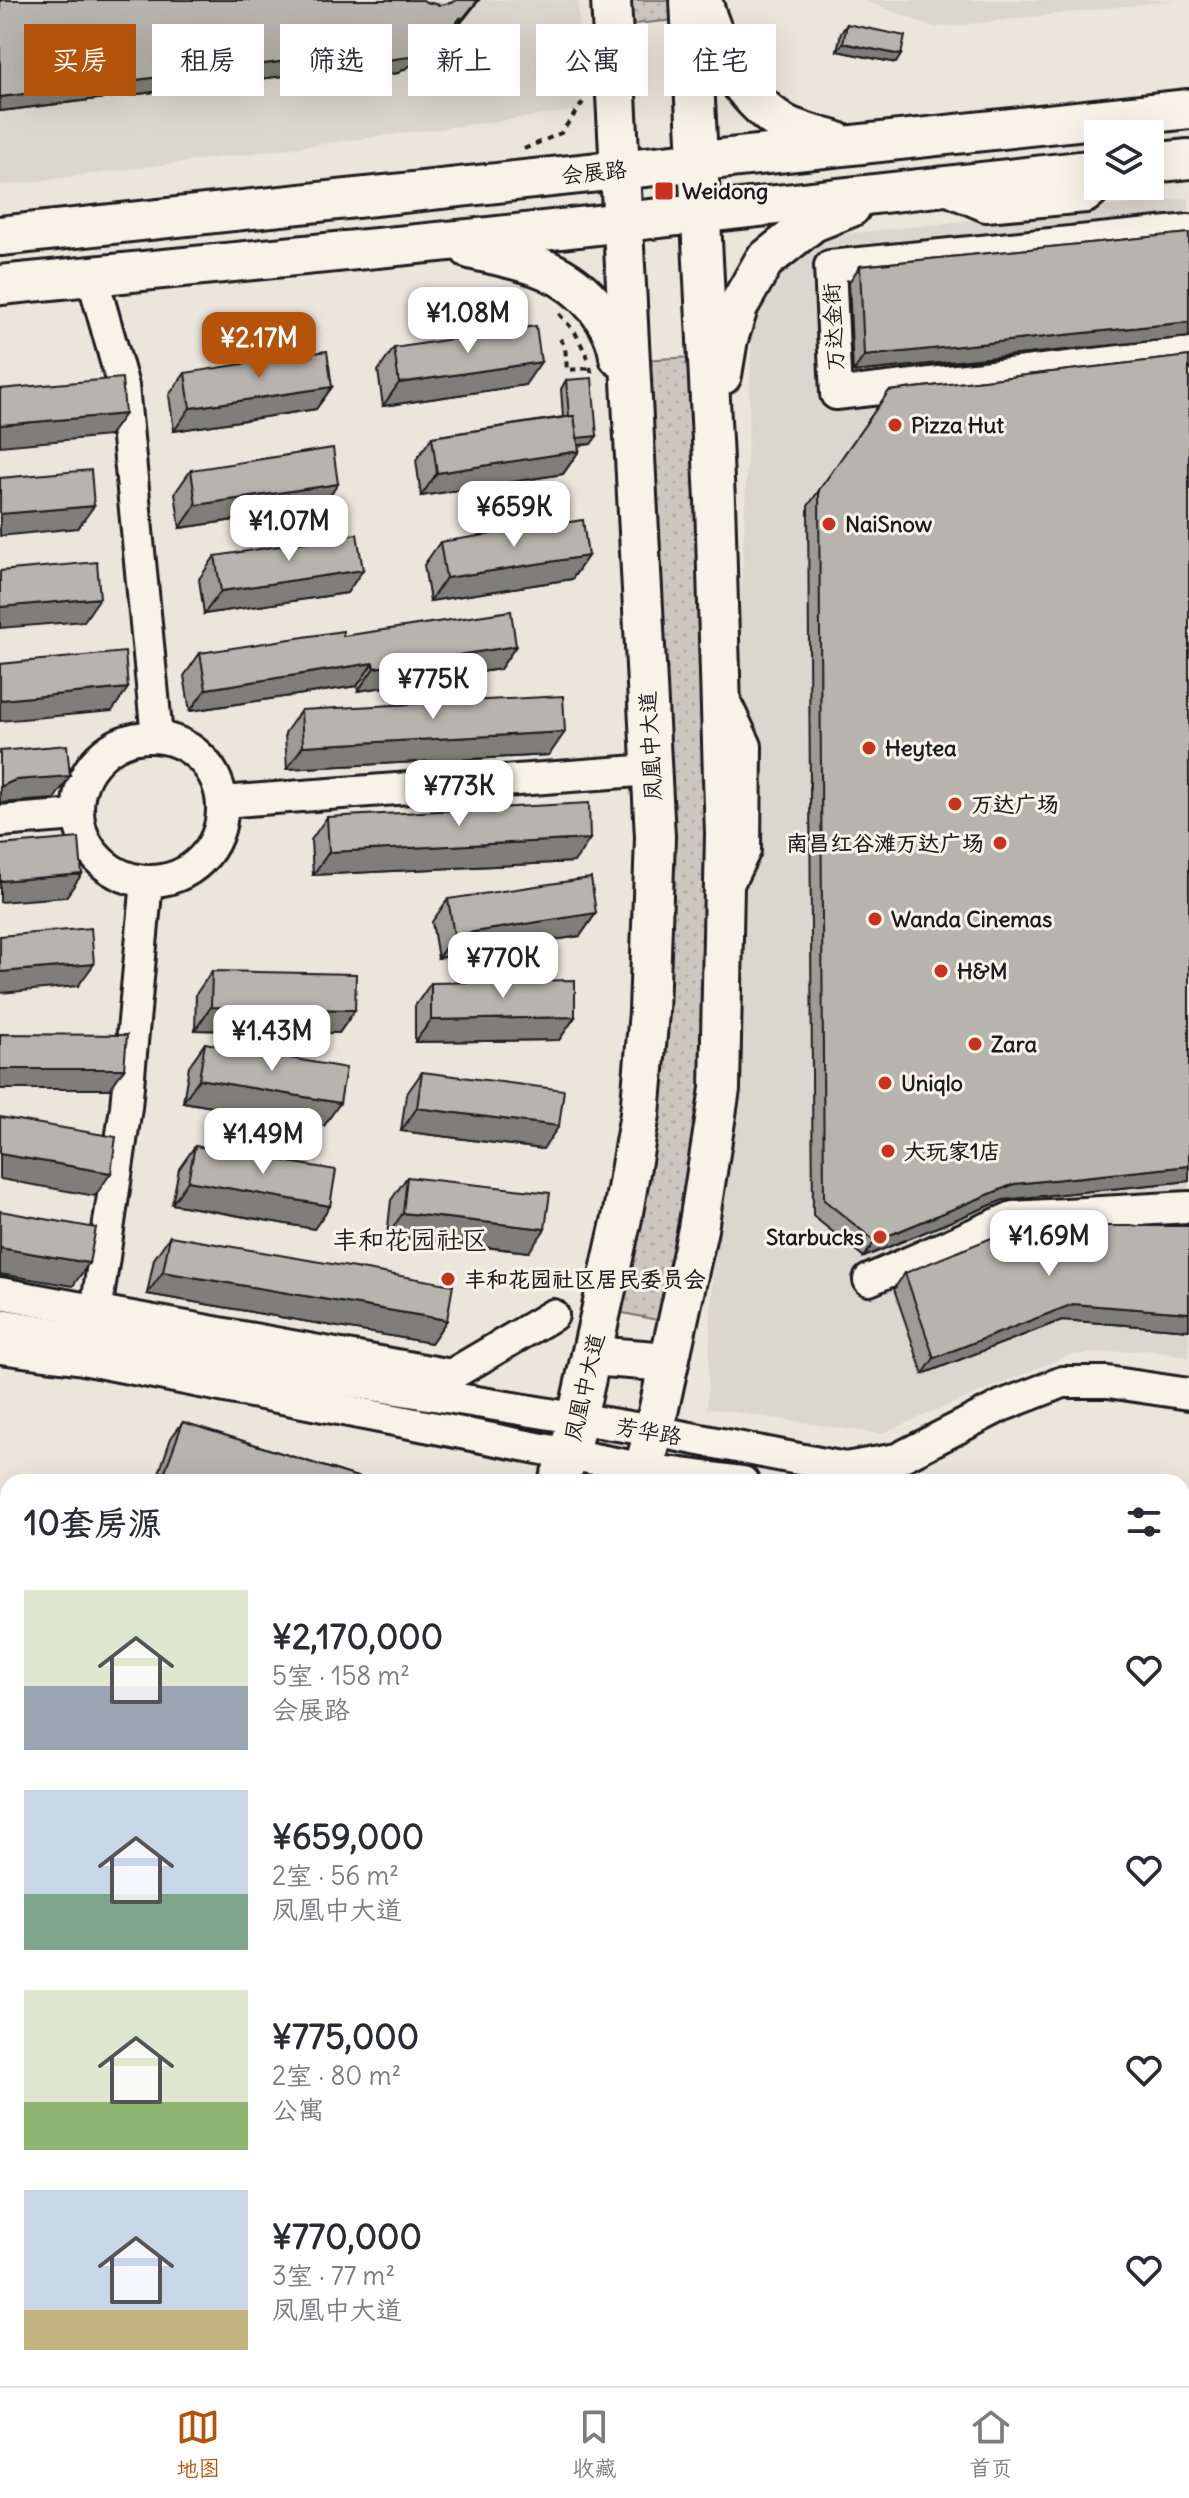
<!DOCTYPE html>
<html lang="zh">
<head>
<meta charset="utf-8">
<style>
  body { margin:0; font-family:Delius,"LXGW WenKai TC",sans-serif; background:#f2f2f3; color:#2b2b33; height:100vh; display:flex; flex-direction:column; font-size:30px; white-space:nowrap }
  * { box-sizing:border-box; margin:0 }
  p { font-size:26px; color:#7c7c81 }
  .icon { flex:none; width:44px; height:44px; fill:none; stroke:currentColor; stroke-width:2; stroke-linecap:round; stroke-linejoin:round }
  .map { position:relative; flex:1; overflow:hidden }
  .sheet { position:absolute; left:0px; top:1474px; width:1190px; height:912px; display:flex; flex-direction:column; background:#fff; border-radius:24px 24px 0 0; box-shadow:0 8px 32px #0002 }
  .sheet>* { flex:none }
  .banner { position:absolute; left:24px; top:24px; width:1142px; height:72px; display:flex; gap:16px }
  .controls { position:absolute; left:1084px; top:120px; display:grid; gap:16px }
  .controls a { display:grid; place-items:center; width:80px; height:80px; border-radius:0px; background:#fff; box-shadow:0 8px 32px #0002; font-size:40px }
  .price { position:absolute; translate:-50% -68px; padding:0 18px; border-radius:16px; background:#fff; color:#222; font-size:26px; line-height:52px; filter:drop-shadow(0 2px 4px #0008) }
  .price::after { content:''; position:absolute; left:50%; top:48px; width:24px; height:18px; margin-left:-12px; background:inherit; clip-path:polygon(0 0,100% 0,50% 100%) }
  .price.current { background:#b45309; color:#fff }
  ul { padding:0; list-style:none }
  li { display:flex; align-items:center; gap:24px; height:200px; padding:0 24px }
  li span { display:grid; place-items:center; flex:none; width:224px; height:160px; border-radius:0px; color:#555 }
  li>.icon { margin-inline-start:auto }
  span .icon { width:96px; height:96px; fill:#fffc; stroke-width:1 }
  li b { font-size:34px }
  h2 { display:flex; justify-content:space-between; align-items:center; height:96px; padding:0 24px; font-size:34px }
  .pill { padding:0 28px; border-radius:0px; background:#fff; box-shadow:0 8px 32px #0002; font-size:28px; line-height:72px }
  .pill.current { background:#b45309; color:#fff }
  .dock { display:flex; justify-content:space-around; align-items:center; height:112px; border-top:2px solid #e1e1e2; background:#fff; font-size:22px; color:#7c7c81 }
  .dock a { display:grid; justify-items:center; gap:4px }
  .dock .current { color:#b45309 }
  .map>svg:first-child { display:block }
  .built { fill:#dad7ce }
  .green { fill:#ccc8c0; stroke:#74726e; stroke-width:2 }
  .park { fill:url(#park-dots); stroke:#74726e; stroke-width:2 }
  .lines { fill:none; stroke-linecap:round; stroke-linejoin:round }
  .minor-casing { stroke:#1c1c1c; stroke-width:36 }
  .major-casing { stroke:#1c1c1c; stroke-width:44 }
  .path { stroke:#1c1c1c; stroke-width:4; stroke-dasharray:6 6; stroke-linecap:butt }
  .minor { stroke:#f7f3e8; stroke-width:30 }
  .major { stroke:#f7f3e8; stroke-width:38 }
  .wall { fill:#9d9b94; stroke:#1c1c1c; stroke-width:2 }
  .shaded-wall { fill:#7f7e78; stroke:#1c1c1c; stroke-width:2 }
  .building { fill:#b6b4ac; stroke:#1c1c1c; stroke-width:2 }
  .poi-dot { fill:#c8321e; stroke:#f7f3e8; stroke-width:3 }
  .labels { text-anchor:middle; dominant-baseline:central; stroke-width:6; stroke-linejoin:round; paint-order:stroke }
  .street-label { font-size:22px; fill:#1c1c1c; stroke:#f7f3e8 }
  .poi-label { font-size:22px; font-weight:bold; fill:#1c1c1c; stroke:#f7f3e8; text-anchor:start }
  .quarter-label { font-size:26px; fill:#1c1c1c; stroke:#f7f3e8 }
</style>
</head>
<body>
<div class="map">
<svg width="1189" height="2386" viewBox="0 0 1189 2386">
  <defs>
    <pattern id="park-dots" width="8" height="8" patternUnits="userSpaceOnUse" patternTransform="scale(2)"><rect width="8" height="8" fill="#ccc8c0"/><path d="M2 2h.1M6 6h.1" fill="none" stroke="#afaba4" stroke-width="1.8" stroke-linecap="round"/></pattern>
  </defs>
  <rect width="100%" height="100%" fill="#eae6dc"/>
  <filter id="ink" filterUnits="userSpaceOnUse"><feTurbulence type="fractalNoise" baseFrequency=".0125" numOctaves="2"/><feDisplacementMap in="SourceGraphic" scale="16" xChannelSelector="R" yChannelSelector="G"/><feConvolveMatrix kernelMatrix="1 2 1 2 8 2 1 2 1" color-interpolation-filters="sRGB"/></filter>
  <g filter="url(#ink)">
    <!-- built -->
    <g class="built">
      <polygon points="0,0 578,0 582,110 0,186"/>
      <polygon points="864,0 1178,0 935,28"/>
      <polygon points="1189,198 1189,1357 1147,1350 1069,1355 880,1434 707,1408 756,243"/>
      <polygon points="1182,1709 1189,1710 1189,2142 1182,2139"/>
      <polygon points="0,2032 8,2035 8,2372 0,2369"/>
      <polygon points="236,2378 1112,2378 1108,2386 237,2386"/>
    </g>
    <!-- green -->
    <polygon class="green" points="344,2378 639,2378 646,2381 644,2386 340,2386"/>
    <!-- park -->
    <g class="park">
      <polygon points="623,0 673,0 675,20 625,25"/>
      <polygon points="692,357 708,687 705,1093 662,1321 618,1312 654,1109 641,360"/>
    </g>
    <g class="lines">
      <defs>
        <g id="minor">
          <polyline points="941,187 986,206 1086,197 1099,186"/>
          <polyline points="1189,230 830,266 836,394 1189,353"/>
          <polyline points="92,276 123,386 157,737"/>
          <polyline points="724,700 746,746 745,850 725,890"/>
          <circle cx="150" cy="809" r="72"/>
          <polyline points="222,802 651,770"/>
          <polyline points="0,821 77,815"/>
          <polyline points="869,1280 1013,1217 1189,1207"/>
          <polyline points="0,1293 451,1375 553,1315"/>
          <polyline points="0,1324 654,1431 845,1468 897,1459 1001,1406 1063,1382 1108,1382 1189,1394"/>
          <polyline points="93,1332 126,1107 147,881"/>
          <polyline points="0,1348 83,1359 645,1469 743,1482"/>
          <polyline points="1182,1674 1189,1675"/>
          <polyline points="0,1766 8,1769"/>
          <polyline points="0,2012 8,2016"/>
          <polyline points="1182,2167 1189,2169"/>
          <polyline points="1182,2374 1189,2360"/>
        </g>
        <g id="major">
          <path d="M 702,0 C 715,47 740,96 782,123 C 798,132 818,136 835,141"/>
          <polyline points="1150,163 1189,159"/>
          <polyline points="0,236 1189,109"/>
          <path d="M 470,249 C 520,261 561,265 596,307 C 607,321 617,338 619,357"/>
          <polyline points="0,285 489,237 1098,169"/>
          <polyline points="722,375 728,339 739,305 764,261 813,222 851,207"/>
          <polyline points="591,1356 669,1362"/>
          <polyline points="558,1482 569,1454 622,1218 640,1114 649,1012 655,837 611,0"/>
          <polyline points="640,1482 654,1431 698,1229 720,1089 725,833 723,777 715,500 690,0"/>
          <polyline points="79,2386 84,2378"/>
          <polyline points="169,2386 173,2378"/>
        </g>
      </defs>
      <!-- minor casing -->
      <use href="#minor" class="minor-casing"/>
      <!-- major casing -->
      <use href="#major" class="major-casing"/>
      <!-- path -->
      <g class="path">
        <polyline points="524,149 561,133 586,98"/>
        <polyline points="559,314 575,332 588,358"/>
        <polyline points="560,339 565,346 567,370 591,368"/>
        <polyline points="590,367 593,378"/>
      </g>
      <!-- minor -->
      <use href="#minor" class="minor"/>
      <!-- major -->
      <use href="#major" class="major"/>
    </g>
    <!-- wall -->
    <g class="wall">
      <polygon points="0,0 426,2 439,5 451,3 457,0 479,0 449,38 450,33 434,51 398,73 376,76 364,66 0,111"/>
      <polygon points="847,24 896,63 837,51 841,33"/>
      <polygon points="1189,233 1189,337 853,372 849,282 860,266"/>
      <polygon points="394,348 525,385 383,406 378,371"/>
      <polygon points="1189,356 1189,1181 1003,1200 864,1257 813,1216 808,506 889,391"/>
      <polygon points="185,373 332,387 316,409 174,431 169,395"/>
      <polygon points="566,380 591,444 578,446 579,451 563,474 421,496 416,460 432,437 563,417 561,389"/>
      <polygon points="191,470 322,507 180,528 175,493"/>
      <polygon points="440,542 588,556 572,579 430,601 424,565"/>
      <polygon points="215,556 347,593 204,614 199,579"/>
      <polygon points="343,636 516,646 500,669 358,691 357,686 190,711 184,676 200,653"/>
      <polygon points="301,710 549,755 287,769 285,733"/>
      <polygon points="327,817 574,862 313,875 311,840"/>
      <polygon points="448,899 596,913 580,936 438,958 432,922"/>
      <polygon points="212,971 355,1010 339,1033 195,1030 196,994"/>
      <polygon points="431,983 575,1017 559,1040 415,1042 415,1006"/>
      <polygon points="205,1043 324,1126 183,1102 189,1066"/>
      <polygon points="422,1072 543,1149 401,1131 406,1095"/>
      <polygon points="195,1146 330,1206 314,1229 172,1204 179,1169"/>
      <polygon points="407,1177 529,1252 387,1236 391,1200"/>
      <polygon points="1189,1226 1189,1330 1062,1320 923,1374 894,1289 905,1273"/>
      <polygon points="170,1236 447,1320 431,1343 147,1294 154,1259"/>
      <polygon points="183,1422 373,1482 156,1482 171,1438"/>
      <polygon points="1189,1736 1189,1858 1182,1855 1182,1753"/>
      <polygon points="0,2050 8,2053 8,2279 0,2275"/>
      <polygon points="796,2378 1009,2378 1014,2386 793,2386"/>
    </g>
    <!-- shaded-wall -->
    <g class="shaded-wall">
      <polygon points="478,0 479,0 449,38 460,22"/>
      <polygon points="461,17 450,33 434,51 398,73 376,76 387,60"/>
      <polygon points="843,43 901,55 896,63 837,51"/>
      <polygon points="375,50 364,66 0,111 0,97"/>
      <polygon points="1189,322 1189,337 853,372 864,356"/>
      <polygon points="541,362 525,385 383,406 399,383"/>
      <polygon points="332,387 316,409 174,431 190,408"/>
      <polygon points="125,414 109,436 0,446 0,425"/>
      <polygon points="597,436 591,444 565,446 571,438"/>
      <polygon points="579,451 563,474 421,496 437,473"/>
      <polygon points="338,484 322,507 180,528 196,505"/>
      <polygon points="94,506 78,528 0,536 0,514"/>
      <polygon points="588,556 572,579 430,601 446,578"/>
      <polygon points="363,570 347,593 204,614 221,591"/>
      <polygon points="100,598 84,621 0,628 0,607"/>
      <polygon points="516,646 500,669 358,691 374,668"/>
      <polygon points="373,663 357,686 190,711 206,689"/>
      <polygon points="128,688 112,711 0,721 0,700"/>
      <polygon points="565,732 549,755 287,769 303,746"/>
      <polygon points="70,776 54,799 0,803 0,787 15,780"/>
      <polygon points="590,839 574,862 313,875 329,852"/>
      <polygon points="82,874 66,897 0,902 0,881"/>
      <polygon points="596,913 580,936 438,958 454,935"/>
      <polygon points="94,964 78,986 0,993 0,972"/>
      <polygon points="211,1007 355,1010 339,1033 195,1030"/>
      <polygon points="575,1017 559,1040 415,1042 431,1020"/>
      <polygon points="0,1069 124,1069 110,1089 0,1089"/>
      <polygon points="199,1079 340,1103 324,1126 183,1102"/>
      <polygon points="417,1108 559,1126 543,1149 401,1131"/>
      <polygon points="0,1154 111,1173 95,1196 0,1179"/>
      <polygon points="1189,1166 1189,1181 1003,1200 864,1257 875,1241 1014,1184"/>
      <polygon points="188,1181 330,1206 314,1229 172,1204"/>
      <polygon points="403,1213 545,1229 529,1252 387,1236"/>
      <polygon points="0,1248 89,1263 73,1286 0,1274"/>
      <polygon points="163,1272 447,1320 431,1343 147,1294"/>
      <polygon points="1073,1304 1189,1313 1189,1330 1062,1320 923,1374 934,1358"/>
      <polygon points="1182,1831 1189,1834 1189,1858 1182,1855"/>
      <polygon points="1182,2078 1189,2081 1189,2098 1185,2103 1182,2102"/>
    </g>
    <!-- building -->
    <g class="building">
      <polygon points="0,0 423,0 426,2 439,5 451,3 457,0 478,0 460,22 461,17 446,35 410,57 387,60 375,50 0,97"/>
      <polygon points="847,24 905,36 901,55 843,43"/>
      <polygon points="1189,233 1189,322 864,356 860,266"/>
      <polygon points="536,326 541,362 399,383 394,348"/>
      <polygon points="327,351 332,387 190,408 185,373"/>
      <polygon points="1189,356 1189,1166 1014,1184 875,1241 824,1200 819,490 889,391"/>
      <polygon points="122,378 125,414 0,425 0,389"/>
      <polygon points="592,378 597,436 577,438 574,416 569,416 566,380"/>
      <polygon points="574,416 579,451 437,473 432,437"/>
      <polygon points="333,448 338,484 196,505 191,470"/>
      <polygon points="91,470 94,506 0,514 0,478"/>
      <polygon points="583,520 588,556 446,578 440,542"/>
      <polygon points="357,534 363,570 221,591 215,556"/>
      <polygon points="97,562 100,598 0,607 0,571"/>
      <polygon points="511,611 516,646 374,668 373,663 206,689 200,653 343,631 343,636"/>
      <polygon points="125,652 128,688 0,700 0,664"/>
      <polygon points="563,696 565,732 303,746 301,710"/>
      <polygon points="67,745 70,776 15,780 0,787 0,751"/>
      <polygon points="589,803 590,839 329,852 327,817"/>
      <polygon points="79,838 82,874 0,881 0,845"/>
      <polygon points="591,878 596,913 454,935 448,899"/>
      <polygon points="91,928 94,964 0,972 0,936"/>
      <polygon points="212,971 356,974 355,1010 211,1007"/>
      <polygon points="575,980 575,1017 431,1020 431,983"/>
      <polygon points="0,1034 127,1035 124,1069 0,1069"/>
      <polygon points="205,1043 346,1068 340,1103 199,1079"/>
      <polygon points="422,1072 564,1090 559,1126 417,1108"/>
      <polygon points="0,1117 116,1137 111,1173 0,1154"/>
      <polygon points="195,1146 336,1170 330,1206 188,1181"/>
      <polygon points="407,1177 550,1193 545,1229 403,1213"/>
      <polygon points="0,1211 96,1228 89,1263 0,1248"/>
      <polygon points="1021,1226 1189,1226 1189,1313 1073,1304 934,1358 905,1273"/>
      <polygon points="170,1236 453,1285 447,1320 163,1272"/>
      <polygon points="183,1422 373,1482 161,1482"/>
      <polygon points="1189,1749 1189,1834 1182,1831 1182,1766"/>
      <polygon points="1182,1941 1189,1944 1189,2081 1182,2078"/>
      <polygon points="0,2050 8,2053 8,2258 0,2254"/>
      <polygon points="801,2378 1009,2378 1014,2386 797,2386"/>
    </g>
  </g>
  <!-- markers -->
  <g class="poi-dot">
    <rect x="654" y="181" width="20" height="20" rx="4"/>
    <circle cx="895" cy="425" r="8"/>
    <circle cx="829" cy="524" r="8"/>
    <circle cx="869" cy="748" r="8"/>
    <circle cx="955" cy="804" r="8"/>
    <circle cx="1000" cy="843" r="8"/>
    <circle cx="875" cy="919" r="8"/>
    <circle cx="941" cy="971" r="8"/>
    <circle cx="975" cy="1044" r="8"/>
    <circle cx="885" cy="1083" r="8"/>
    <circle cx="888" cy="1151" r="8"/>
    <circle cx="880" cy="1237" r="8"/>
    <circle cx="448" cy="1279" r="8"/>
  </g>
  <g class="labels">
    <!-- street labels -->
    <g class="street-label">
      <text transform="translate(594 172) rotate(-6)">会展路</text>
      <text transform="translate(833 327) rotate(-93)">万达金街</text>
      <text transform="translate(650 746) rotate(-93)">凤凰中大道</text>
      <text transform="translate(584 1387) rotate(-77)">凤凰中大道</text>
      <text transform="translate(649 1431) rotate(10)">芳华路</text>
    </g>
    <!-- poi labels -->
    <g class="poi-label">
      <text x="682" y="191">Weidong</text>
      <text x="911" y="425">Pizza Hut</text>
      <text x="845" y="524">NaiSnow</text>
      <text x="885" y="748">Heytea</text>
      <text x="971" y="804">万达广场</text>
      <text x="984" y="843" text-anchor="end">南昌红谷滩万达广场</text>
      <text x="891" y="919">Wanda Cinemas</text>
      <text x="957" y="971">H&amp;M</text>
      <text x="991" y="1044">Zara</text>
      <text x="901" y="1083">Uniqlo</text>
      <text x="904" y="1151">大玩家1店</text>
      <text x="864" y="1237" text-anchor="end">Starbucks</text>
      <text x="464" y="1279">丰和花园社区居民委员会</text>
    </g>
    <!-- quarter labels -->
    <g class="quarter-label">
      <text x="410" y="1239">丰和花园社区</text>
    </g>
  </g>
</svg>
<div class="controls">
<a><svg class="icon" aria-label="layers" viewBox="0 0 24 24"><path d="M12 4l9 5-9 5-9-5zM3 14l9 5 9-5"/></svg></a>
</div>
<b class="price" style="left:468px;top:355px">¥1.08M</b>
<b class="price current" style="left:259px;top:380px">¥2.17M</b>
<b class="price" style="left:514px;top:549px">¥659K</b>
<b class="price" style="left:289px;top:563px">¥1.07M</b>
<b class="price" style="left:433px;top:721px">¥775K</b>
<b class="price" style="left:459px;top:828px">¥773K</b>
<b class="price" style="left:503px;top:1000px">¥770K</b>
<b class="price" style="left:272px;top:1073px">¥1.43M</b>
<b class="price" style="left:263px;top:1176px">¥1.49M</b>
<b class="price" style="left:1049px;top:1278px">¥1.69M</b>
<div class="banner">
<a class="pill current">买房</a>
<a class="pill">租房</a>
<a class="pill">筛选</a>
<a class="pill">新上</a>
<a class="pill">公寓</a>
<a class="pill">住宅</a>
</div>
<section class="sheet">
<h2>10套房源<svg class="icon" aria-label="filters" viewBox="0 0 24 24"><path d="M4 7h16M4 17h16"/><circle cx="9" cy="7" r="2"/><circle cx="15" cy="17" r="2"/></svg></h2>
<ul>
<li><span style="background:linear-gradient(#dfe7d0 60%,#9aa5b1 0)"><svg class="icon" aria-label="home" viewBox="0 0 24 24"><path d="M3 11l9-7 9 7M6 9v11h12V9"/></svg></span><div><b>¥2,170,000</b><p>5室 · 158 m²</p><p>会展路</p></div><svg class="icon" aria-label="heart" viewBox="0 0 24 24"><path d="M12 20l-8-8c-3-5 5-10 8-4 3-6 11-1 8 4z"/></svg></li>
<li><span style="background:linear-gradient(#c9d6e8 65%,#7fa58c 0)"><svg class="icon" aria-label="home" viewBox="0 0 24 24"><path d="M3 11l9-7 9 7M6 9v11h12V9"/></svg></span><div><b>¥659,000</b><p>2室 · 56 m²</p><p>凤凰中大道</p></div><svg class="icon" aria-label="heart" viewBox="0 0 24 24"><path d="M12 20l-8-8c-3-5 5-10 8-4 3-6 11-1 8 4z"/></svg></li>
<li><span style="background:linear-gradient(#dfe7d0 70%,#8fb573 0)"><svg class="icon" aria-label="home" viewBox="0 0 24 24"><path d="M3 11l9-7 9 7M6 9v11h12V9"/></svg></span><div><b>¥775,000</b><p>2室 · 80 m²</p><p>公寓</p></div><svg class="icon" aria-label="heart" viewBox="0 0 24 24"><path d="M12 20l-8-8c-3-5 5-10 8-4 3-6 11-1 8 4z"/></svg></li>
<li><span style="background:linear-gradient(#c9d6e8 75%,#c2b280 0)"><svg class="icon" aria-label="home" viewBox="0 0 24 24"><path d="M3 11l9-7 9 7M6 9v11h12V9"/></svg></span><div><b>¥770,000</b><p>3室 · 77 m²</p><p>凤凰中大道</p></div><svg class="icon" aria-label="heart" viewBox="0 0 24 24"><path d="M12 20l-8-8c-3-5 5-10 8-4 3-6 11-1 8 4z"/></svg></li>
</ul>
</section>
</div>
<nav class="dock">
<a class="current"><svg class="icon" aria-label="map" viewBox="0 0 24 24"><path d="M3 6l6-2 6 2 6-2v14l-6 2-6-2-6 2zM9 4v14M15 6v14"/></svg>地图</a>
<a><svg class="icon" aria-label="saved" viewBox="0 0 24 24"><path d="M7 4h10v16l-5-4-5 4z"/></svg>收藏</a>
<a><svg class="icon" aria-label="home" viewBox="0 0 24 24"><path d="M3 11l9-7 9 7M6 9v11h12V9"/></svg>首页</a>
</nav>
</body>
</html>
